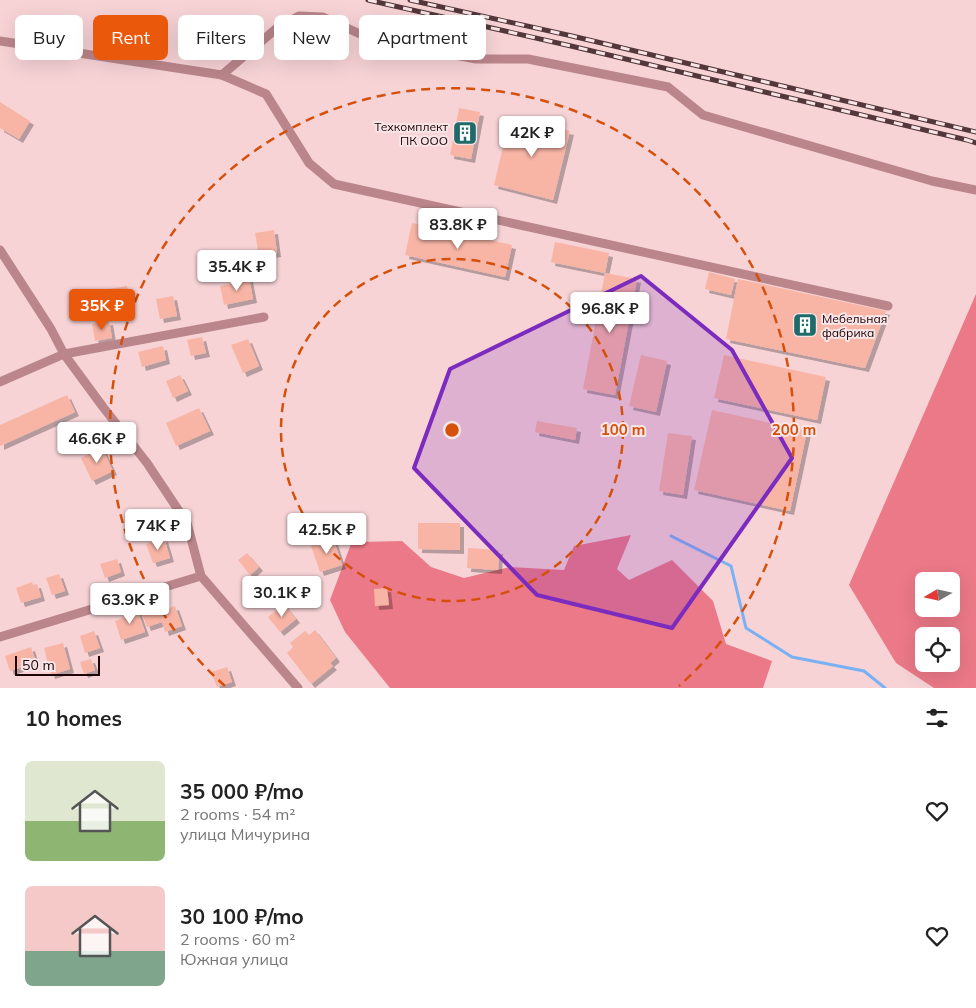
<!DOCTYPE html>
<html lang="en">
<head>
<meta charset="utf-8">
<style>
  body { margin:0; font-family:Mulish,sans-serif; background:#f6f6f6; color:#222; height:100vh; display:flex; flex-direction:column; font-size:19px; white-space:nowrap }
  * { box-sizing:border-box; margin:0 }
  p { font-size:16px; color:#767676 }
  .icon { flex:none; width:28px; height:28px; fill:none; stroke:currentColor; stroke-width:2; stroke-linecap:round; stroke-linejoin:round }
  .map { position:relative; height:688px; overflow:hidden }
  .details { display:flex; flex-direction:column; background:#fff; flex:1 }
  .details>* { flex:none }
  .top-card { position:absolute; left:15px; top:15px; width:500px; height:45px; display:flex; gap:10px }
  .needle { width:32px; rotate:261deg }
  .tools { position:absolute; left:915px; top:572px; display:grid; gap:10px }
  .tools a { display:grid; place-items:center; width:45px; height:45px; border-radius:8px; background:#fff; box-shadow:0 5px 20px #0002; font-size:25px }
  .scale { position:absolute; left:15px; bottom:12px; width:85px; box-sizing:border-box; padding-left:5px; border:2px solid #1d0306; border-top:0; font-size:14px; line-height:18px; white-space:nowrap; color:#1d0306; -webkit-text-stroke:4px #f8e5e7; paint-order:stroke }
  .price { position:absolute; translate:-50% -42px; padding:0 11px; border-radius:5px; background:#fff; color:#222; font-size:16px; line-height:32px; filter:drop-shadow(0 1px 2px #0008) }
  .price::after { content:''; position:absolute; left:50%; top:30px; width:15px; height:11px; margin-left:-8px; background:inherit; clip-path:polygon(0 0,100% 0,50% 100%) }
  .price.selected { background:#ea580c; color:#fff }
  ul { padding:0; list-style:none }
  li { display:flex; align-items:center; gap:15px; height:125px; padding:0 25px }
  li span { display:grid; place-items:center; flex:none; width:140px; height:100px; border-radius:8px; color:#555 }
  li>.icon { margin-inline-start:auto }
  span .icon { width:60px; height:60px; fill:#fffc; stroke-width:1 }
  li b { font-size:21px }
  h2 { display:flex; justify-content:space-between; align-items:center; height:60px; padding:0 25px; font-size:21px }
  .pill { padding:0 18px; border-radius:8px; background:#fff; box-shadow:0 5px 20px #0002; font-size:18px; line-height:45px }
  .pill.selected { background:#ea580c; color:#fff }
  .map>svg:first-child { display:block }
  .forest { fill:#ec7988; fill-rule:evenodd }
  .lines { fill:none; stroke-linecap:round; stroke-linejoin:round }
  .stream { stroke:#79b1f4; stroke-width:3 }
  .building { fill:#f8b5a6; filter:url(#shadow) }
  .minor { stroke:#ba868b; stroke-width:9 }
  .rail-casing { stroke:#53373a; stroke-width:5 }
  .rail { stroke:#f8e5e7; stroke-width:3; stroke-dasharray:9; stroke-linecap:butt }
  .marked { fill:#7b2cbf; fill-opacity:0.2; stroke:#7b2cbf; stroke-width:4; stroke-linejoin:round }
  .ring { fill:none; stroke:#d4500b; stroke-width:2.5; stroke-dasharray:9 6 }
  .labels { text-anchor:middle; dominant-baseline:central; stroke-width:4; stroke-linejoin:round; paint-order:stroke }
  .poi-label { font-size:12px; fill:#1d0306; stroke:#f8e5e7; text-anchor:end }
  .centre { fill:#d4500b; stroke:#f8e5e7; stroke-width:2.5 }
  .ring-label { font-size:15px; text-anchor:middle; font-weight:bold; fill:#d4500b; stroke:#f8e5e7; stroke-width:4; stroke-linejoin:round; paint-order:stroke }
</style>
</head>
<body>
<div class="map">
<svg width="976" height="688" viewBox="0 0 976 688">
  <defs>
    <filter id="shadow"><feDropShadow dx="4" dy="4" stdDeviation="0" flood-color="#0004"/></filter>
  </defs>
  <rect width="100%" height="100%" fill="#f7d3d6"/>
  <!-- forest -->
  <g class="forest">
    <path d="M 976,294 L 976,688 L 934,688 L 896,663 L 849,585 ZM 924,581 L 951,581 L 951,609 L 924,609 ZM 924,636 L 951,636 L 951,664 L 924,664 Z"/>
    <polygon points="631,535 617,569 629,580 672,560 713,601 726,644 772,661 763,688 390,688 345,632 330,600 351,544 358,542 402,541 431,567 464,578 510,567 564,570 574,546"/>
  </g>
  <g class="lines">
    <!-- stream -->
    <polyline class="stream" points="671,536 731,566 746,628 792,657 864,671 885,688"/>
  </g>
  <!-- building -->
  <g class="building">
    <polygon points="0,102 30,121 19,139 0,128"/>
    <polygon points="459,108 480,112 471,159 450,155"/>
    <polygon points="510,117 570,131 553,200 494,185"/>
    <polygon points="412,223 512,245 505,277 405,255"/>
    <polygon points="274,230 277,253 259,256 255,233"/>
    <polygon points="555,242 609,253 605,273 551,262"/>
    <polygon points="709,272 735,279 731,295 705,289"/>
    <polygon points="605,273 637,279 615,395 583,389"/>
    <polygon points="249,278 253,299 224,305 220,286 237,283 236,280"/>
    <polygon points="738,279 886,311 865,368 726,339"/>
    <polygon points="127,286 131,306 113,309 109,289"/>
    <polygon points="173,296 177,316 160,319 156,299"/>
    <polygon points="109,321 112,338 95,341 92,324"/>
    <polygon points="202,337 206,353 191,356 187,340"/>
    <polygon points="248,339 259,366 243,373 231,345"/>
    <polygon points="163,346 166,360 142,367 138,352"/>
    <polygon points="641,355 667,361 656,412 629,406"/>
    <polygon points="724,355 826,377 817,420 714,398"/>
    <polygon points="180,375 188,391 173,398 166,381"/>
    <polygon points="67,395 75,412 0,446 0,425"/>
    <polygon points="199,408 210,431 176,446 166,423"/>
    <polygon points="712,410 807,431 790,511 694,490"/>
    <polygon points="537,421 577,428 575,440 535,432"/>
    <polygon points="668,433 692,436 683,495 659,491"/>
    <polygon points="102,448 113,471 92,481 81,458"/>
    <polygon points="418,523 460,523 460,550 418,549"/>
    <polygon points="164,538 170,558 153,563 146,544"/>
    <polygon points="333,538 342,565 320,572 311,546"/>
    <polygon points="468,548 499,550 498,570 467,568"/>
    <polygon points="247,553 259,567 250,575 238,560"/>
    <polygon points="117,559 121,572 105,578 100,564"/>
    <polygon points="59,574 65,591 52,595 46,578"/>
    <polygon points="32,582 33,585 37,584 41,597 21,603 16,588"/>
    <polygon points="387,588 389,605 375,606 374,589"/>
    <polygon points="284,604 296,619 280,632 268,617"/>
    <polygon points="175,606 182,626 165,632 162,622 147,627 141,611 151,608 153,614"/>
    <polygon points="137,609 145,632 121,640 115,621 131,615 129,611"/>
    <polygon points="315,630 336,658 330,663 333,666 311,684 287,653 293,647 290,643 305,631 309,635"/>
    <polygon points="94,631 100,648 85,653 80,636"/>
    <polygon points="63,643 70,669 51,675 44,648"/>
    <polygon points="31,647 36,663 10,671 5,656"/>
    <polygon points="91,659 95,670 84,674 80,662"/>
    <polygon points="227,667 232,682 217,687 211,672"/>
  </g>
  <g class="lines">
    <!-- minor -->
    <g class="minor">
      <polyline points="0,41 222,75 266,94 309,163 334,184 888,306"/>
      <polyline points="222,75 277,28 299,16 323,17 371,39 476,59 528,59 668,87 703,115 932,181 976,190"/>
      <polyline points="0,250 51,329 64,354 103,407 147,463 187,523 201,576 298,688"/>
      <polyline points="0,382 64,354 264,317"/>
      <polyline points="0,637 201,576"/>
    </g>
    <defs>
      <g id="rail">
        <polyline points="368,0 571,46 967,140 976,143"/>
        <polyline points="410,0 572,36 976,132"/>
      </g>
    </defs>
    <!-- rail casing -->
    <use href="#rail" class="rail-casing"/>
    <!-- rail -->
    <use href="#rail" class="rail"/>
  </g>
  <!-- marked area -->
  <path class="marked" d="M 641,276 L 732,350 L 792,458 L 672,628 L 537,595 L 414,468 L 450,369 Z"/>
  <!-- distance rings -->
  <g class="ring">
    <circle cx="452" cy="430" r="171"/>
    <path d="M225 686A342 342 0 1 1 679 686"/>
  </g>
  <!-- icons -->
  <defs>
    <symbol id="building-square" viewBox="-11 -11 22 22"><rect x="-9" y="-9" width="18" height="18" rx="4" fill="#1f6b6a" stroke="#f8e5e7"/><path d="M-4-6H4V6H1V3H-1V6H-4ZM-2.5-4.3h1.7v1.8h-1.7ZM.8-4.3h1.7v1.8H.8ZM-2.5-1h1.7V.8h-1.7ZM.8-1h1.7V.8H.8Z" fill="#fff"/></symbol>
  </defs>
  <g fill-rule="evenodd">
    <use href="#building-square" x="451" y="119" width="28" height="28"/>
    <use href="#building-square" x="791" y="311" width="28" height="28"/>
  </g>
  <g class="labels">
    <!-- poi labels -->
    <g class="poi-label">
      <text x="448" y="126">Техкомплект<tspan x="448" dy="14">ПК ООО</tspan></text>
      <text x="822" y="318" text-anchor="start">Мебельная<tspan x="822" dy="14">фабрика</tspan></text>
    </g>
  </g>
  <circle cx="452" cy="430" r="8" class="centre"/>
  <g class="ring-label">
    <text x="623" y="435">100 m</text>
    <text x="794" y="435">200 m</text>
  </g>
</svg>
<div class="tools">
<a><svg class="needle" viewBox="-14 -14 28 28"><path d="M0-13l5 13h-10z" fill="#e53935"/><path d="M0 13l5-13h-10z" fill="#767676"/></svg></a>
<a><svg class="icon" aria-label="locate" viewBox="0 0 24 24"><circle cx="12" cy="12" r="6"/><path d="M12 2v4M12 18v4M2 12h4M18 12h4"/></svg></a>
</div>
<div class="scale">50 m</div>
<b class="price" style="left:532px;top:158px">42K ₽</b>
<b class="price" style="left:458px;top:250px">83.8K ₽</b>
<b class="price" style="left:237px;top:292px">35.4K ₽</b>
<b class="price selected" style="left:102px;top:331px">35K ₽</b>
<b class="price" style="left:610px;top:334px">96.8K ₽</b>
<b class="price" style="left:97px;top:464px">46.6K ₽</b>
<b class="price" style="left:158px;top:551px">74K ₽</b>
<b class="price" style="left:327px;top:555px">42.5K ₽</b>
<b class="price" style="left:282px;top:618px">30.1K ₽</b>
<b class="price" style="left:130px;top:625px">63.9K ₽</b>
<div class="top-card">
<a class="pill">Buy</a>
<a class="pill selected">Rent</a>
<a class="pill">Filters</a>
<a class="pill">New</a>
<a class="pill">Apartment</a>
</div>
</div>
<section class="details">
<h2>10 homes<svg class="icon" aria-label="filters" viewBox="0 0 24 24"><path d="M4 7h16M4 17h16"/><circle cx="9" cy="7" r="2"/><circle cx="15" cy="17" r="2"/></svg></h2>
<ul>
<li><span style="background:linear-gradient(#dfe7d0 60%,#8fb573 0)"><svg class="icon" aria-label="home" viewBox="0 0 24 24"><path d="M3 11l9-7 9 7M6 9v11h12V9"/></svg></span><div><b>35 000 ₽/mo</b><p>2 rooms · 54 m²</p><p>улица Мичурина</p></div><svg class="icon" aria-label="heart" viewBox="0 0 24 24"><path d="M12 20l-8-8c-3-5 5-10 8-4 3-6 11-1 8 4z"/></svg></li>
<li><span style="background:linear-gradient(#f6c9c9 65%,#7fa58c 0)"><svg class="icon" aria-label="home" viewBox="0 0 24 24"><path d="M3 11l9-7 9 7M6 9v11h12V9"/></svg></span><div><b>30 100 ₽/mo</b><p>2 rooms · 60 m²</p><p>Южная улица</p></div><svg class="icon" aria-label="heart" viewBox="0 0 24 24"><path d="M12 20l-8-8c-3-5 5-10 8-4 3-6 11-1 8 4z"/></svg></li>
</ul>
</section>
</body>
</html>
